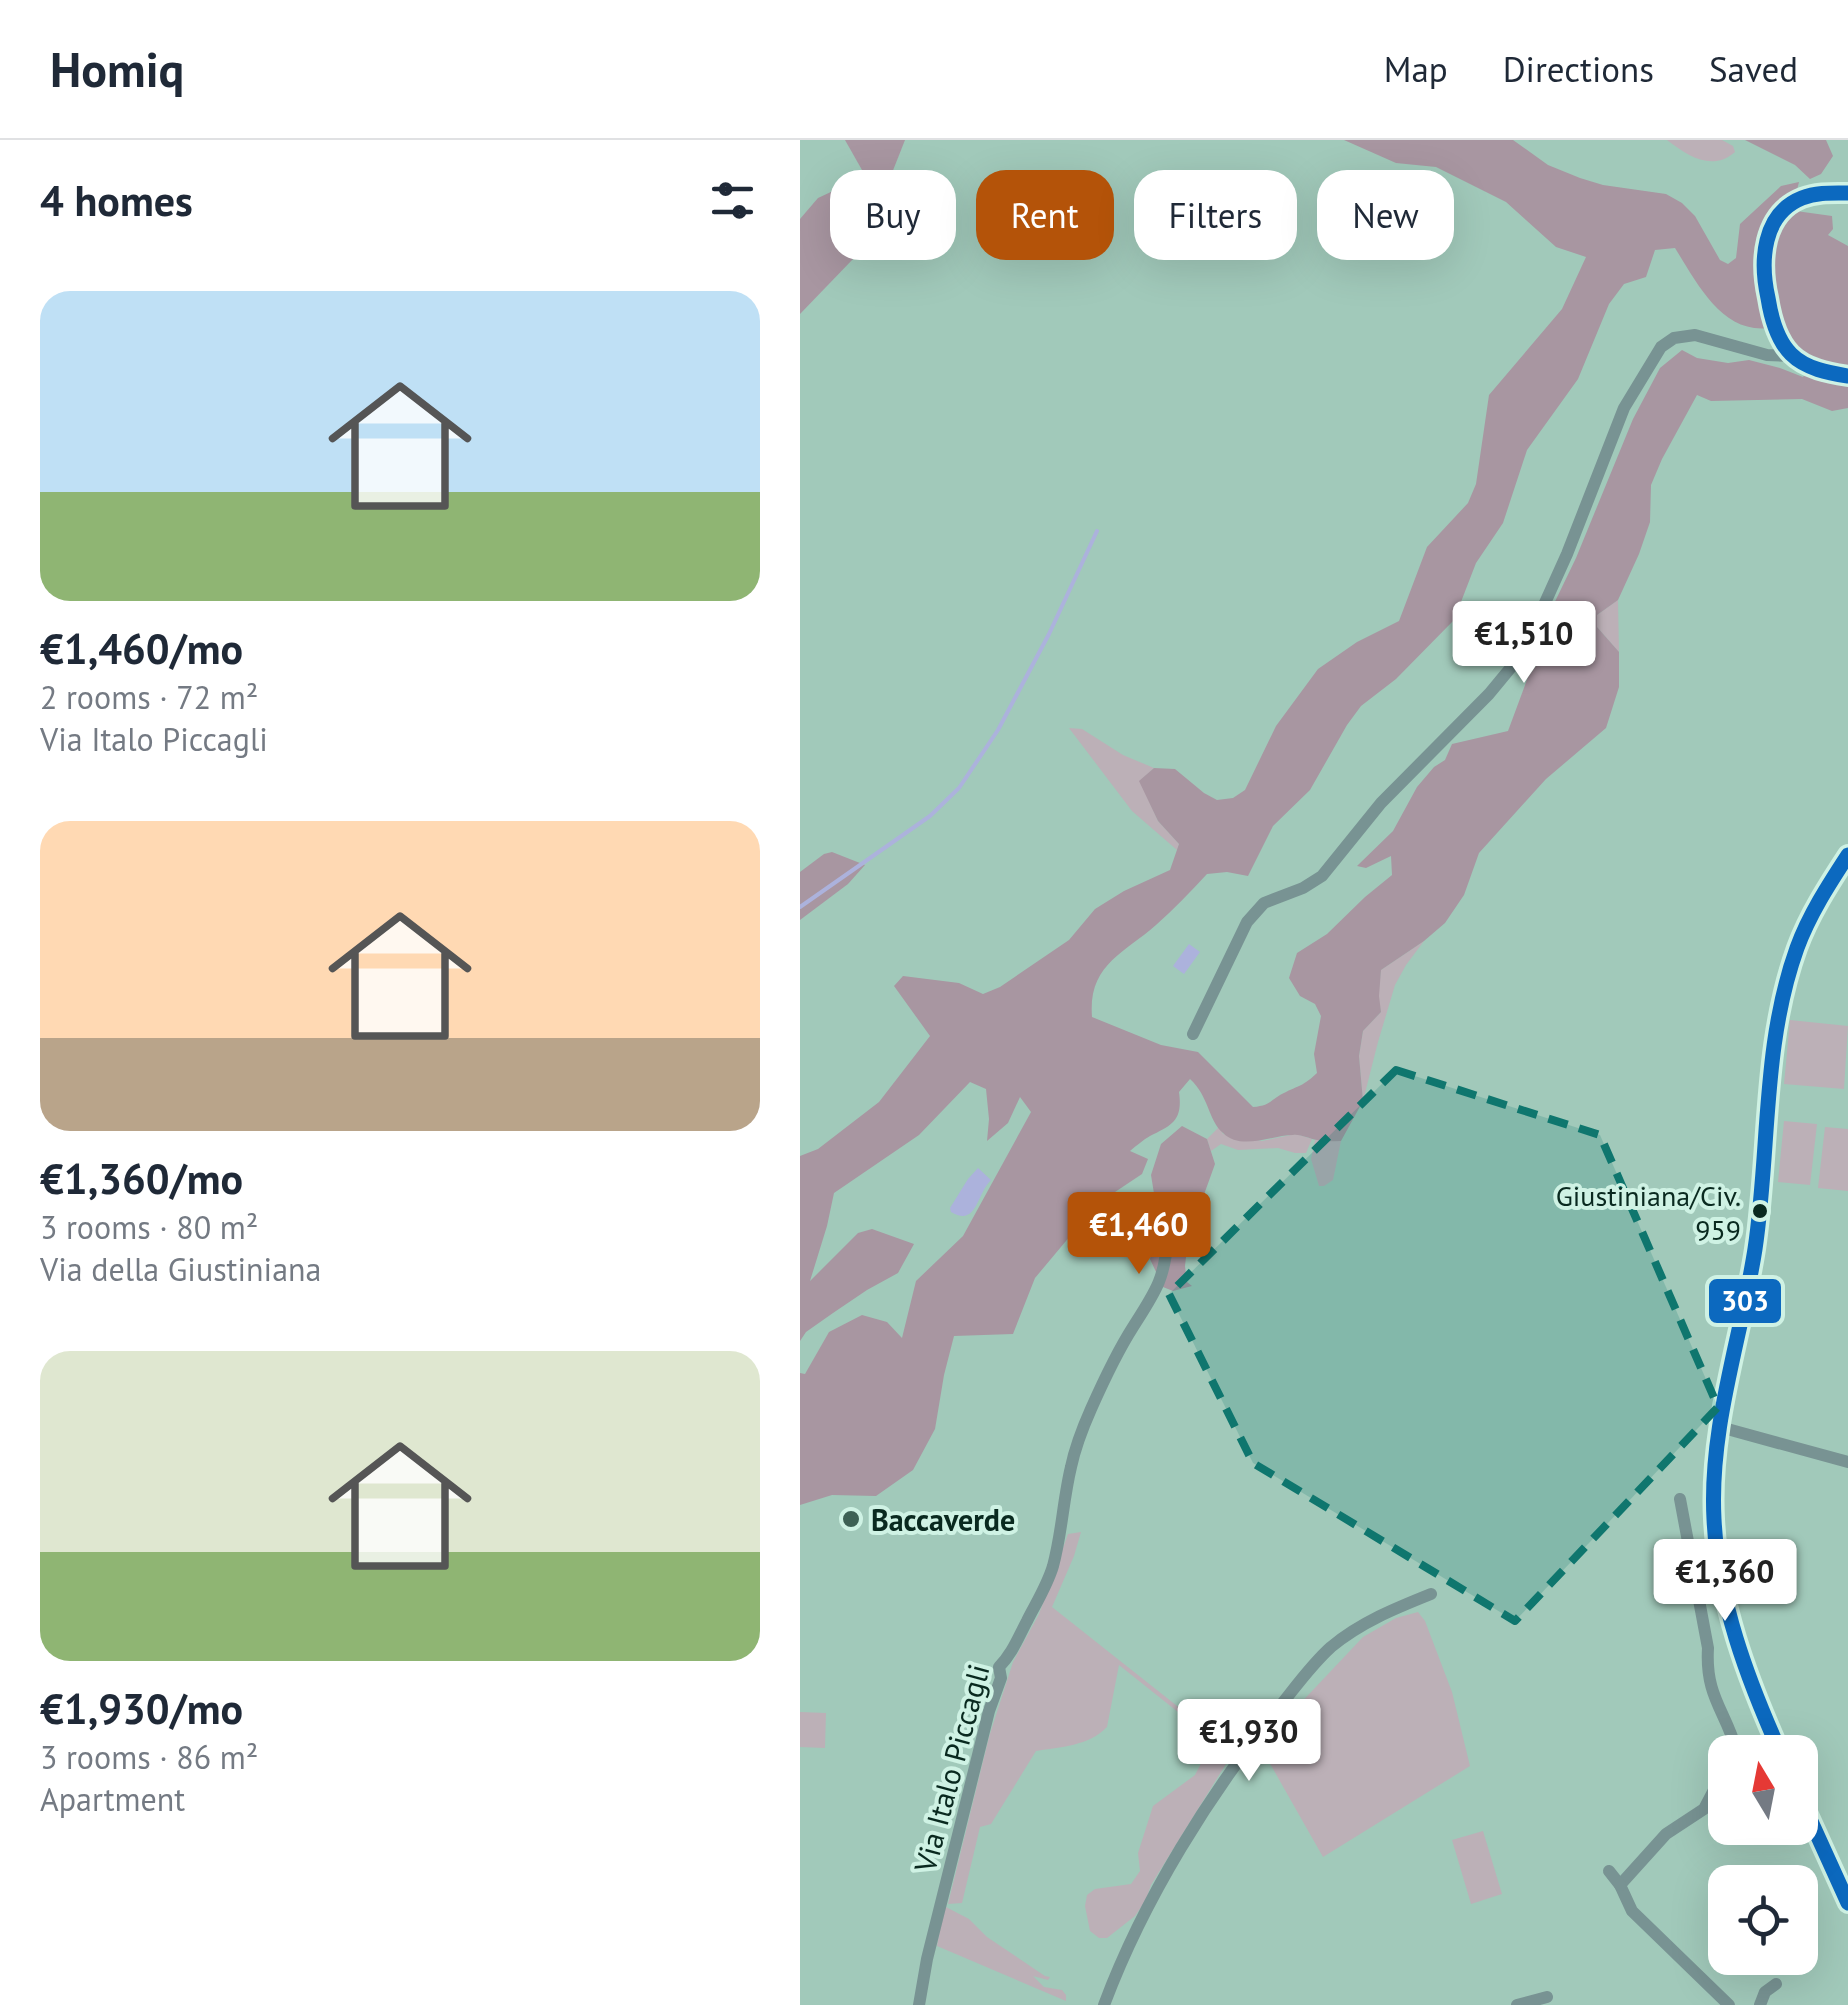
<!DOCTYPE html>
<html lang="en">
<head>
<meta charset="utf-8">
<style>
  body { margin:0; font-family:"PT Sans",sans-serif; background:#f2f2f3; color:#1f2937; height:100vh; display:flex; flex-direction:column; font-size:38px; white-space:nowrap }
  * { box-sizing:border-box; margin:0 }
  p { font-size:32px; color:#747a83 }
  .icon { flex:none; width:55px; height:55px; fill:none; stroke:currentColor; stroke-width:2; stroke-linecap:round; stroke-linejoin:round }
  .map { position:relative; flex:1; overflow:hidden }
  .drawer { display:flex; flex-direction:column; background:#fff; width:800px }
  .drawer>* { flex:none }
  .guide { position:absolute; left:30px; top:30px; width:868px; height:90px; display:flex; gap:20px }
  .needle { width:65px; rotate:350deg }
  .tools { position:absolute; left:908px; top:1595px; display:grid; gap:20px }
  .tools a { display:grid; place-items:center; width:110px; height:110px; border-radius:20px; background:#fff; box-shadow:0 10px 40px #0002; font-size:50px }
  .price { position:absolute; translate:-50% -85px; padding:0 22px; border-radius:10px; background:#fff; color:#222; font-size:32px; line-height:65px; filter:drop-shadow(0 2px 5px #0008) }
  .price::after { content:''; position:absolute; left:50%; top:60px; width:30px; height:22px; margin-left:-15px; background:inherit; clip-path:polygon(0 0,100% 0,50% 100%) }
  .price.on { background:#b45309; color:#fff }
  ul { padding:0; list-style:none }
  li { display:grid; align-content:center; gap:20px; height:530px; padding:0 40px }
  li span { display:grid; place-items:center; height:310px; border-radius:30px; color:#555 }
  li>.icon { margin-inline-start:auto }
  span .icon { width:180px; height:180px; fill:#fffc; stroke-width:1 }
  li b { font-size:42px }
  h2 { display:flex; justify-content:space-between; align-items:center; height:120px; padding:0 40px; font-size:42px }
  .chip { padding:0 35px; border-radius:30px; background:#fff; box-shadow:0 10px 40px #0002; font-size:35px; line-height:90px }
  .chip.on { background:#b45309; color:#fff }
  header { display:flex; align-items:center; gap:60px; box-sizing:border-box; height:140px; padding:0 50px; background:#fff; border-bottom:2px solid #e0e1e3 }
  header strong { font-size:48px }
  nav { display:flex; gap:55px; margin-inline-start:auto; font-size:35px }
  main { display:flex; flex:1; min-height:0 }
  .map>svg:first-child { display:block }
  .green { fill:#bcb0b7 }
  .forest { fill:#a896a1; fill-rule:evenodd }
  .water { fill:#acb2dc }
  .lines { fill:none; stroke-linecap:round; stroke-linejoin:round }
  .stream { stroke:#acb2dc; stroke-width:4 }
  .street { stroke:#789393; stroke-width:12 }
  .secondary { stroke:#769390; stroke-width:18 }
  .bus-1-casing { stroke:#cff2e4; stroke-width:22 }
  .bus-1 { stroke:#0c69bf; stroke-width:15 }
  .marked { fill:#0f766e; fill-opacity:0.2; stroke:#0f766e; stroke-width:8; stroke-dasharray:20 12; stroke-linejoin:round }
  .bus-dot { fill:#09291f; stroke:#cff2e4; stroke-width:4 }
  .poi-dot { fill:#3e6155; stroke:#cff2e4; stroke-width:4 }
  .labels { text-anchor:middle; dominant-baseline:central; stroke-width:8; stroke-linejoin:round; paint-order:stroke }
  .bus-label { font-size:28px; fill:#09291f; stroke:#cff2e4; text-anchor:end }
  .poi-label { font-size:30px; font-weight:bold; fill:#09291f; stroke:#cff2e4; text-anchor:start }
  .street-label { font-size:30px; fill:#09291f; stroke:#cff2e4 }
  .line-badge { stroke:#cff2e4; stroke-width:4 }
  .badge-label { font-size:28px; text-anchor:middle; font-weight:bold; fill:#fff }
</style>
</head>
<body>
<header>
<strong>Homiq</strong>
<nav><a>Map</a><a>Directions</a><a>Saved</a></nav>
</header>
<main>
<section class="drawer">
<h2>4 homes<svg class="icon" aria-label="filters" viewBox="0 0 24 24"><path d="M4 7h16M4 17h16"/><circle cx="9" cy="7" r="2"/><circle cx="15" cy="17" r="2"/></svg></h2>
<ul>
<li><span style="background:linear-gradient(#bfe0f5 65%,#8fb573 0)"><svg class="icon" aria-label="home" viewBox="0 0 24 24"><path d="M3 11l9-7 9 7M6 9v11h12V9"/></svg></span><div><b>€1,460/mo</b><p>2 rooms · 72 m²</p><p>Via Italo Piccagli</p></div></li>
<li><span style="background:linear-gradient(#ffd9b3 70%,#b9a48a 0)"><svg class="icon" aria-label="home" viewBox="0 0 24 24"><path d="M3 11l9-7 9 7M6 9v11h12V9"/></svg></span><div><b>€1,360/mo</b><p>3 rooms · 80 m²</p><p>Via della Giustiniana</p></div></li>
<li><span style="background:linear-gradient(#dfe7d0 65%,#8fb573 0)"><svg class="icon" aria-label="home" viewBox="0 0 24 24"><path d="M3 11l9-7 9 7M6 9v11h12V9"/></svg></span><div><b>€1,930/mo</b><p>3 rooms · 86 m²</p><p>Apartment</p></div></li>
</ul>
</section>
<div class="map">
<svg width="1048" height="1865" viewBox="0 0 1048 1865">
  <rect width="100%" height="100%" fill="#a1c9ba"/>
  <!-- green -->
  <g class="green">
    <path d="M 867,0 L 922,0 L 933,6 L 935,12 C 912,32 888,16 867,0 Z"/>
    <polygon points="818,460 819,512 797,487 797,475"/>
    <polygon points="269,588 282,589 323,615 354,628 340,641 358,681 379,704 377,710 332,671"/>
    <polygon points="624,801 606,825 595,845 578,902 563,961 559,916 563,891 581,872 578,856 581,830"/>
    <polygon points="990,880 1048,886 1044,949 984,944"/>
    <polygon points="984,981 1017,984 1010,1045 978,1042"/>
    <polygon points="419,987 423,994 462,1001 496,994 512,999 506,1013 495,1013 478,1008 438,1010 421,1004 411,1011 407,999"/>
    <polygon points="1025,987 1048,989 1048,1051 1018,1048"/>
    <polygon points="515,1000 541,1001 533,1040 524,1046 519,1046 511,1019"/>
    <path d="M 281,1392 L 274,1416 L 252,1467 L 434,1611 L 351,1745 L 346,1760 L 335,1776 L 307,1798 L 299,1798 L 290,1791 L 285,1766 L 287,1755 L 295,1749 L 331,1744 L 340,1731 L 338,1713 L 353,1666 L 395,1635 L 413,1600 L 319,1525 L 307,1587 C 289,1606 260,1607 236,1611 L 191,1684 L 180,1687 L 162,1763 L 148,1764 L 189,1597 L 213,1522 L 239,1474 L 268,1394 Z"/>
    <polygon points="618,1472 625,1481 652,1552 670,1626 523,1717 460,1606 563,1497 596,1478"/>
    <polygon points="0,1572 26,1573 25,1608 0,1607"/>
    <polygon points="683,1691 702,1754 671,1764 652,1700"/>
    <polygon points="146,1767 169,1779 187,1797 245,1836 250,1837 248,1840 233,1836 244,1847 262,1850 266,1855 266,1861 137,1806 143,1771"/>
  </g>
  <!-- forest -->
  <g class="forest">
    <polygon points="45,0 105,0 90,38 62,30"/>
    <path d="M 544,0 L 713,0 L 748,25 L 780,38 L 803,45 L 866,54 L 882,63 L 895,76 L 920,120 L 928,124 L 936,118 L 940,84 L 981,46 L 999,42 L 995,58 L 996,71 L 1032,76 L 1033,89 L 1028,95 L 1048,106 L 1048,268 L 1032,271 L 1002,259 L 911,261 L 897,255 L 862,319 L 851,345 L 850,382 L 839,414 L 818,460 L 797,475 L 797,487 L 819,512 L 819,547 L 806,588 L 746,639 L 679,713 L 664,755 L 645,783 L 624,801 L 581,830 L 579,856 L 581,872 L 563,891 L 559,916 L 563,961 L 541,1001 C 533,1001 524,1002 517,1000 C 509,999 501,994 493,995 C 472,995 441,1011 423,993 C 408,980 409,956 390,939 L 379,952 C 383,981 372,985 350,996 C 343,1000 336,1006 330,1011 L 348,1019 L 342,1034 L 315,1052 L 276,1089 L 235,1138 L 213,1194 L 154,1196 L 144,1235 L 135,1289 L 113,1330 L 76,1356 L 32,1355 L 0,1365 L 0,1233 L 5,1234 L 29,1192 L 62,1175 L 87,1182 L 102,1198 L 116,1141 L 163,1096 L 231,972 L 220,957 L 208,983 L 187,1001 L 189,979 L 186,949 L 170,942 L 119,995 L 34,1053 L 27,1086 L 10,1141 L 58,1093 L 72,1089 L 114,1104 L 98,1133 L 67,1150 L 33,1173 L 6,1192 L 0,1201 L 0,1016 L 18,1009 L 79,962 L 130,896 L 94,846 L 103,836 L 159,843 L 183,854 L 200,847 L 269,800 L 295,769 L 324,751 L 370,730 L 379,704 L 358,681 L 339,641 L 354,628 L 375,629 L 404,653 L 417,660 L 433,658 L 445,650 L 476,586 L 518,529 L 557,502 L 599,481 L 627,407 L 668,363 L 676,344 L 689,255 L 762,169 L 786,117 L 756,107 L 706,62 L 636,27 L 596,23 ZM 875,108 C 897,143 922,194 969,188 L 979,170 L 991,203 L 1010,217 L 1010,225 L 1003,237 L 980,228 L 949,220 L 928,223 L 897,218 L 882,210 L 860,228 L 833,279 L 776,418 L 736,501 L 738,523 L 728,537 L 708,591 L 652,604 L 645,620 L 634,627 L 617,647 L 593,691 L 557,726 L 566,728 L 591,716 L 592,735 L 565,757 L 527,794 L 497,813 L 489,838 L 500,856 L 515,864 L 521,876 L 514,914 L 517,933 C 503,946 502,944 486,952 C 470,959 473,965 453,967 L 398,912 L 361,905 L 292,877 C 288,825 323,814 356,785 C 374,769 391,751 407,734 L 427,732 L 448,736 L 473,686 L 510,650 L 547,585 L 561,566 L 596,539 L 654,480 L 676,423 L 703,383 L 727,310 L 778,239 L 809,164 L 824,144 L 846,137 L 855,110 Z"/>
    <polygon points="945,0 1026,0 1033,16 1021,34 1010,39 995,25"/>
    <polygon points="48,44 75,55 81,90 0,174 0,79 18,58"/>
    <polygon points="32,712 65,725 48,744 0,780 0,732 24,714"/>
    <polygon points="382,986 407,999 415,1024 388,1099 385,1126 387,1142 392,1146 373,1151 363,1147 350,1119 359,1084 351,1035 361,1004"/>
  </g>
  <!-- water -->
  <g class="water">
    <polygon points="389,804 400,812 384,834 373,826"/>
    <path d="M 178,1028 L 191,1040 C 176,1055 177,1087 151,1072 L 150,1068 L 168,1039 Z"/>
  </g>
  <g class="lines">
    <!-- stream -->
    <polyline class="stream" points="0,767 130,676 159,648 198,590 249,494 297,391"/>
    <!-- street -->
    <g class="street">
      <polyline points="393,894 447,782 464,763 503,748 522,736 581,663 689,554 713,525 735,485 767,414 824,268 861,207 874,198 895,195 967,215 993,216"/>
      <polyline points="920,1287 1048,1322"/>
      <path d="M 880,1359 L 908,1508 C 905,1557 926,1571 937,1612"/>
      <polyline points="925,1629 904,1669 866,1694 820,1745 832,1771 929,1865"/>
      <polyline points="809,1731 820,1745"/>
      <path d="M 119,1865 L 127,1819 L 189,1571 L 201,1538 L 199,1527 C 212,1514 218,1498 227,1481 C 236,1463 247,1446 253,1426 C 262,1393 263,1360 271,1327 C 275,1308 283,1287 291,1269 C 303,1242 317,1212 333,1187 C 356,1151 365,1139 368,1095"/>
      <path d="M 304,1865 C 344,1758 410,1653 481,1565 C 497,1545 512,1524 531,1507 C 561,1482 596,1468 631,1454"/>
      <polyline points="717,1865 747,1857"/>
      <polyline points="960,1865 965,1852 976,1844"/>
    </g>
    <!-- secondary -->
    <g class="secondary">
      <path d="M 1048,53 C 972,45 952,102 969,165 C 974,182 979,201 991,214 C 1006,228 1029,233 1048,236"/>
      <path d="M 980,1612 C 945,1536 920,1464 914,1380 C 908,1287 941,1199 955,1109 C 971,1009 961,905 997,809 C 1010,775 1028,745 1048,715"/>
      <polyline points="1000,1657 1048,1763"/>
    </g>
    <defs>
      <g id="bus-1">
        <path d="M 1048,53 C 1033,53 1017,52 1002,58 C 962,74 960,122 968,158 C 971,177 977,200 991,214 C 1006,229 1029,233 1048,236"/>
        <path d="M 980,1612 C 947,1538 918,1461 914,1379 C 909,1287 941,1199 955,1109 C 970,1009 962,905 997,808 C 1009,775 1029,744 1048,715"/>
        <polyline points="1000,1657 1048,1763"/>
      </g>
    </defs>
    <!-- bus-1 casing -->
    <use href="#bus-1" class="bus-1-casing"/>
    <!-- bus-1 -->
    <use href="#bus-1" class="bus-1"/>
  </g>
  <!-- marked area -->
  <path class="marked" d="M 596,930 L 800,995 L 918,1267 L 715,1481 L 453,1323 L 369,1154 Z"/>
  <!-- markers -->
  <circle class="bus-dot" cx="960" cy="1071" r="9"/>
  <circle class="poi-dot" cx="51" cy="1379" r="10"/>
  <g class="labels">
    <!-- bus labels -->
    <g class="bus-label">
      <text x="941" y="1055">Giustiniana/Civ.<tspan x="941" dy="34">959</tspan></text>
    </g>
    <!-- poi labels -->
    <g class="poi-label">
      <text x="71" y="1379">Baccaverde</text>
    </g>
    <!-- street labels -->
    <g class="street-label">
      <text transform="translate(151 1628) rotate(-75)">Via Italo Piccagli</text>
    </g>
  </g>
  <rect class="line-badge" x="907" y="1137" width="76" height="48" rx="10" fill="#0c69bf"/>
  <g class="badge-label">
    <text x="945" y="1171">303</text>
  </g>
</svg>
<div class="tools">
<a><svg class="needle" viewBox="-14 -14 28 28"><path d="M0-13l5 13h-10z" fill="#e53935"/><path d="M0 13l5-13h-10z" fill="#747a83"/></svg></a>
<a><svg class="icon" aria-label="locate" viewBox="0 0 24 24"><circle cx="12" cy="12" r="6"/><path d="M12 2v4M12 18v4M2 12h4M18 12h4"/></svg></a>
</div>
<b class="price" style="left:724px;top:546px">€1,510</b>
<b class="price on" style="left:339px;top:1137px">€1,460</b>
<b class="price" style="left:925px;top:1484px">€1,360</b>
<b class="price" style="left:449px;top:1644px">€1,930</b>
<div class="guide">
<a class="chip">Buy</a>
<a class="chip on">Rent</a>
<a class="chip">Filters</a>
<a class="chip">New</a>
</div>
</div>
</main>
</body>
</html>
